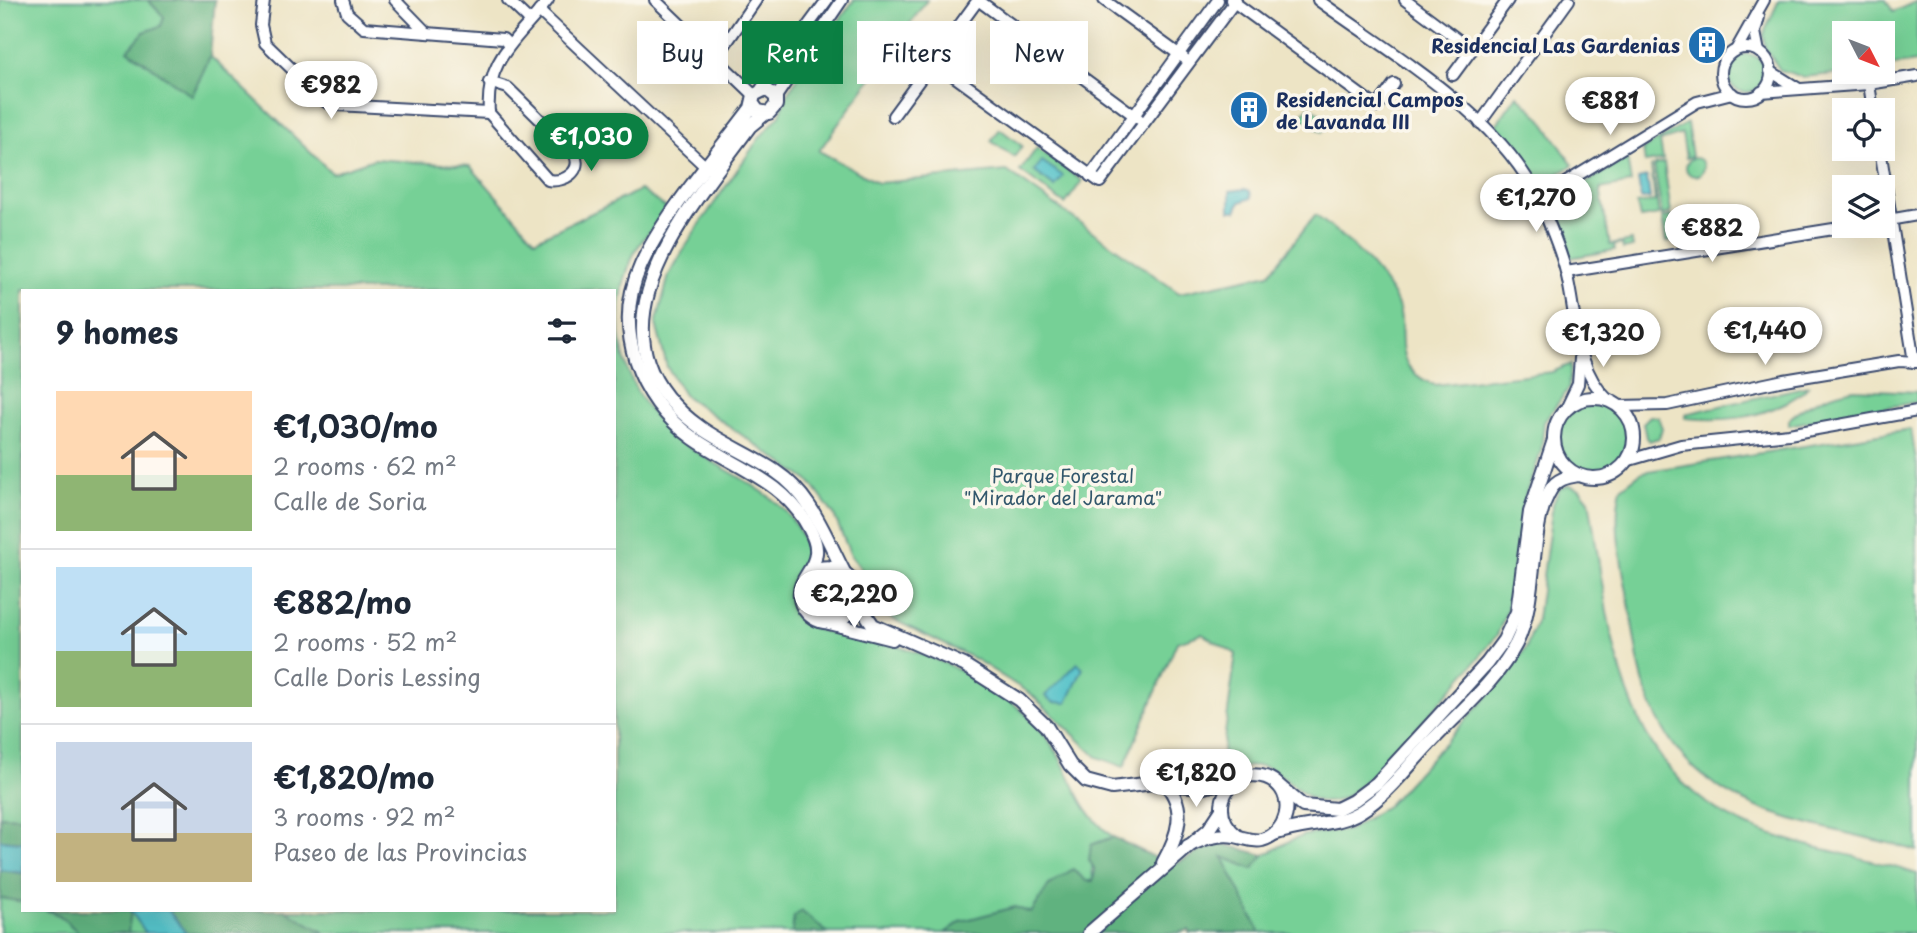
<!DOCTYPE html>
<html lang="en">
<head>
<meta charset="utf-8">
<style>
  body { margin:0; font-family:"Playpen Sans",sans-serif; background:#f2f2f3; color:#1f2937; height:100vh; display:flex; flex-direction:column; font-size:26px; white-space:nowrap }
  * { box-sizing:border-box; margin:0 }
  p { font-size:23px; color:#747a83 }
  .icon { flex:none; width:38px; height:38px; fill:none; stroke:currentColor; stroke-width:2; stroke-linecap:round; stroke-linejoin:round }
  .map { position:relative; flex:1; overflow:hidden }
  .drawer { position:absolute; left:21px; top:289px; width:595px; height:623px; display:flex; flex-direction:column; background:#fff; border-radius:0px; box-shadow:0 7px 28px #0002 }
  .drawer>* { flex:none }
  .banner { position:absolute; left:637px; top:21px; width:665px; height:63px; display:flex; gap:14px }
  .needle { width:46px; rotate:132deg }
  .controls { position:absolute; left:1832px; top:21px; display:grid; gap:14px }
  .controls a { display:grid; place-items:center; width:63px; height:63px; border-radius:0px; background:#fff; box-shadow:0 7px 28px #0002; font-size:35px }
  .price { position:absolute; translate:-50% -60px; padding:0 16px; border-radius:24px; background:#fff; color:#222; font-size:23px; line-height:46px; filter:drop-shadow(0 2px 4px #0008) }
  .price::after { content:''; position:absolute; left:50%; top:42px; width:21px; height:16px; margin-left:-10px; background:inherit; clip-path:polygon(0 0,100% 0,50% 100%) }
  .price.current { background:#0b8043; color:#fff }
  ul { padding:0; list-style:none }
  li { display:flex; align-items:center; gap:21px; height:175px; padding:0 35px }
  li+li { border-top:2px solid #e0e1e3 }
  li span { display:grid; place-items:center; flex:none; width:196px; height:140px; border-radius:0px; color:#555 }
  li>.icon { margin-inline-start:auto }
  span .icon { width:84px; height:84px; fill:#fffc; stroke-width:1 }
  li b { font-size:30px }
  h2 { display:flex; justify-content:space-between; align-items:center; height:84px; padding:0 35px; font-size:30px }
  .tag { padding:0 24px; border-radius:0px; background:#fff; box-shadow:0 7px 28px #0002; font-size:24px; line-height:63px }
  .tag.current { background:#0b8043; color:#fff }
  .map>svg:first-child { display:block }
  .green { fill:#76d096; stroke:#48807a; stroke-width:2 }
  .forest { fill:#60b27f; stroke:#3e706e; stroke-width:2 }
  .water { fill:#54c2c9; stroke:#387894; stroke-width:2 }
  .lines { fill:none; stroke-linecap:round; stroke-linejoin:round }
  .minor-casing { stroke:#3a4a6d; stroke-width:14 }
  .major-casing { stroke:#3a4a6d; stroke-width:16 }
  .minor { stroke:#fff; stroke-width:10 }
  .major { stroke:#fff; stroke-width:12 }
  .labels { text-anchor:middle; dominant-baseline:central; stroke-width:7; stroke-linejoin:round; paint-order:stroke }
  .poi-label { font-size:19px; font-weight:bold; fill:#1b2f5e; stroke:#fbf7ec; text-anchor:end }
  .park-label { font-size:19px; fill:#32576c; stroke:#fbf7ec }
</style>
</head>
<body>
<div class="map">
<svg width="1917" height="933" viewBox="0 0 1917 933">
  <rect width="100%" height="100%" fill="#fbf7ec"/>
  <filter id="ink" filterUnits="userSpaceOnUse"><feTurbulence type="fractalNoise" baseFrequency=".0143" numOctaves="2"/><feDisplacementMap in="SourceGraphic" scale="14" xChannelSelector="R" yChannelSelector="G"/><feConvolveMatrix kernelMatrix="1 2 1 2 8 2 1 2 1" color-interpolation-filters="sRGB"/></filter>
  <filter id="wash" filterUnits="userSpaceOnUse"><feTurbulence type="fractalNoise" baseFrequency=".00686" numOctaves="4" result="noise"/><feDisplacementMap in="SourceGraphic" scale="28" xChannelSelector="R" yChannelSelector="G"/><feGaussianBlur stdDeviation="1.57" result="paint"/><feColorMatrix in="noise" values="0 0 0 0 0 0 0 0 0 0 0 0 0 0 0 0 0 1.4 0 .05"/><feComposite in="paint" operator="in"/></filter>
  <g filter="url(#wash)">
    <rect width="100%" height="100%" fill="#ede4c5"/>
    <!-- green -->
    <g class="green">
      <path d="M 0,0 L 148,0 L 164,17 L 161,27 L 144,32 L 192,96 L 210,56 L 332,173 L 374,159 L 470,166 L 535,240 L 640,190 L 671,211 C 658,224 641,238 633,256 C 604,323 622,398 682,442 C 727,476 791,491 807,551 C 804,568 789,584 793,602 C 795,612 801,622 811,627 C 823,634 843,633 858,636 C 899,646 935,656 972,677 C 1004,695 1032,714 1052,745 C 1076,781 1076,808 1113,837 L 1091,845 L 1093,881 L 1086,881 L 1031,913 L 962,921 L 945,933 L 828,933 L 794,917 L 792,933 L 325,933 L 279,910 L 614,910 L 614,290 L 23,290 L 23,910 L 272,910 L 313,933 L 0,933 Z"/>
      <path d="M 854,0 L 927,0 L 819,151 L 878,183 L 1007,171 L 1179,293 L 1269,274 L 1315,215 C 1346,238 1372,261 1393,295 C 1414,328 1382,365 1435,385 L 1552,372 L 1571,364 L 1569,388 L 1544,422 L 1541,452 L 1523,502 L 1507,611 L 1497,635 C 1477,662 1365,791 1341,799 C 1338,801 1329,802 1325,802 C 1296,800 1282,761 1250,766 C 1239,768 1229,773 1219,777 L 1236,654 L 1202,634 L 1177,642 L 1124,767 L 1097,757 L 1032,695 L 975,659 L 876,611 L 870,580 L 851,556 L 834,515 L 810,482 L 684,395 L 667,367 L 656,324 L 669,275 L 693,234 L 760,137 L 780,115 L 788,92 Z"/>
      <polygon points="1779,0 1886,0 1893,12 1917,1 1917,62 1883,67 1883,33 1844,33 1844,72 1855,72 1803,77 1780,70 1765,48 1763,35"/>
      <circle cx="1746" cy="73" r="19"/>
      <polygon points="1517,95 1540,117 1573,165 1542,184 1497,129 1496,125"/>
      <polygon points="1309,106 1330,122 1322,132 1301,117"/>
      <polygon points="1687,123 1692,157 1686,158 1682,134 1660,141 1663,160 1645,163 1643,149"/>
      <polygon points="1000,129 1022,146 1014,157 991,141"/>
      <polygon points="1037,148 1082,181 1065,204 1020,171"/>
      <polygon points="1627,158 1631,183 1600,189 1610,245 1632,241 1633,247 1623,249 1622,244 1614,245 1615,250 1570,258 1552,204"/>
      <circle cx="1695" cy="167" r="9"/>
      <polygon points="1664,163 1671,213 1662,215 1654,165"/>
      <polygon points="1651,165 1659,215 1640,218 1637,204 1655,201"/>
      <polygon points="1672,216 1676,238 1707,235 1666,242 1662,218"/>
      <path d="M 1808,386 C 1804,393 1794,398 1787,402 C 1753,420 1722,421 1685,418 L 1685,414 Z"/>
      <path d="M 1854,389 L 1917,392 L 1917,402 L 1789,425 L 1789,419 C 1808,403 1831,393 1854,389 Z"/>
      <circle cx="1593" cy="438" r="34"/>
      <polygon points="1650,416 1658,417 1662,428 1659,438 1649,441 1646,438 1643,423"/>
      <path d="M 1911,429 L 1917,466 L 1917,851 C 1809,819 1690,819 1647,693 C 1638,668 1635,641 1631,615 C 1625,574 1611,530 1621,488 L 1642,472 Z"/>
      <path d="M 1569,485 L 1580,489 L 1589,500 C 1610,623 1615,771 1748,826 C 1802,848 1862,855 1917,874 L 1917,933 L 1260,933 L 1222,856 L 1253,868 L 1264,855 L 1288,842 L 1305,835 L 1349,830 L 1388,805 L 1505,677 L 1526,648 L 1537,619 L 1553,504 L 1559,489 Z"/>
    </g>
    <!-- forest -->
    <g class="forest">
      <polygon points="148,0 215,0 210,56 192,96 128,50 144,32 161,26 164,17"/>
      <polygon points="0,816 23,817 23,842 0,840"/>
      <polygon points="1113,837 1160,860 1178,863 1205,849 1223,844 1264,855 1253,869 1223,857 1260,933 1189,933 1189,930 1178,933 945,933 962,921 1015,907 1031,913 1049,885 1073,869 1086,881 1093,881 1095,870 1089,860 1091,845"/>
      <polygon points="0,870 23,873 23,902 0,898"/>
      <polygon points="45,910 130,910 131,911 128,933 79,933 59,915"/>
      <polygon points="168,910 285,910 325,933 186,933"/>
      <polygon points="801,911 828,933 792,933 794,917"/>
    </g>
    <!-- water -->
    <g class="water">
      <polygon points="1042,161 1063,176 1055,187 1034,171"/>
      <polygon points="1647,177 1650,198 1641,199 1638,179"/>
      <polygon points="1245,189 1250,191 1251,198 1240,202 1236,211 1230,211 1230,191"/>
      <polygon points="1078,663 1083,668 1067,703 1053,702 1045,696"/>
      <polygon points="0,840 23,842 23,873 0,870"/>
      <polygon points="130,910 168,910 186,933 146,933"/>
    </g>
  </g>
  <g filter="url(#ink)">
    <g class="lines">
      <defs>
        <g id="minor">
          <polyline points="264,0 261,25 265,43 326,102 336,105 489,113"/>
          <polyline points="343,0 347,13 364,28 503,39 509,45"/>
          <polyline points="395,0 427,33"/>
          <polyline points="508,0 530,21"/>
          <polyline points="655,0 754,95"/>
          <polyline points="978,0 1139,119"/>
          <polyline points="1104,0 1184,58"/>
          <polyline points="1231,0 1377,107 1394,84"/>
          <path d="M 1318,0 C 1392,54 1501,116 1540,202 C 1550,225 1560,248 1566,272 C 1577,315 1574,368 1608,400"/>
          <polyline points="1405,0 1472,50"/>
          <polyline points="539,11 707,168"/>
          <polyline points="1759,17 1755,32 1759,52"/>
          <circle cx="1746" cy="73" r="25"/>
          <polyline points="1736,50 1764,0"/>
          <polyline points="716,58 756,0"/>
          <polyline points="933,61 1100,182 1236,0"/>
          <polyline points="1770,71 1799,89"/>
          <polyline points="1453,75 1508,0"/>
          <polyline points="1869,84 1873,110"/>
          <polyline points="761,89 827,0"/>
          <polyline points="1761,92 1869,84 1917,76"/>
          <polyline points="776,97 842,0"/>
          <path d="M 489,113 L 548,180 C 564,183 584,171 574,153 L 508,88 L 489,82"/>
          <path d="M 489,113 C 485,58 518,40 548,0"/>
          <polyline points="893,116 978,0"/>
          <polyline points="1480,123 1569,0"/>
          <polyline points="1880,149 1914,362"/>
          <polyline points="1090,176 1218,0"/>
          <polyline points="1539,199 1697,102 1732,93"/>
          <polyline points="1883,221 1917,215"/>
          <polyline points="1566,272 1852,226"/>
          <polyline points="1618,406 1667,405 1784,380 1899,361 1917,362"/>
          <polyline points="1566,409 1578,384 1580,358"/>
          <polyline points="1626,461 1681,445 1789,434 1917,411"/>
        </g>
        <g id="major">
          <path d="M 753,104 L 758,111 L 769,113 L 776,105 L 776,97 L 766,89 L 754,95 L 751,108 C 717,154 664,214 641,265 C 612,328 638,399 693,438 C 734,467 784,480 809,528 C 813,536 817,544 816,553 C 815,569 801,577 800,591 C 797,614 824,631 843,618 C 874,597 845,553 811,572"/>
          <path d="M 766,113 L 750,126 C 687,213 573,337 701,428 C 724,444 751,455 775,471 C 811,495 824,533 843,570"/>
          <circle cx="1594" cy="438" r="40"/>
          <polyline points="856,600 873,625 964,665 1019,700 1046,726 1070,765 1086,781 1112,788 1153,783 1204,787 1238,779"/>
          <polyline points="829,623 892,639"/>
          <polyline points="1277,784 1303,806 1337,809 1353,801 1377,783 1487,663 1504,640 1517,612 1530,512 1554,440"/>
          <path d="M 1274,834 C 1302,823 1338,826 1361,811 C 1387,795 1408,766 1429,744 C 1458,713 1496,682 1516,644 C 1539,598 1528,525 1551,489 C 1557,479 1567,477 1578,475"/>
          <path d="M 1188,846 C 1203,839 1218,833 1235,836 C 1245,838 1252,842 1262,840 C 1287,833 1295,800 1276,783 C 1267,775 1257,774 1245,776 C 1218,788 1214,817 1237,836"/>
          <path d="M 1163,863 C 1178,836 1188,808 1165,783"/>
          <polyline points="1089,933 1209,829 1221,811"/>
        </g>
      </defs>
      <!-- minor casing -->
      <use href="#minor" class="minor-casing"/>
      <!-- major casing -->
      <use href="#major" class="major-casing"/>
      <!-- minor -->
      <use href="#minor" class="minor"/>
      <!-- major -->
      <use href="#major" class="major"/>
    </g>
  </g>
  <!-- icons -->
  <defs>
    <symbol id="building-disc" viewBox="-11 -11 22 22"><circle r="9.5" fill="#1f6fb2" stroke="#fbf7ec"/><path d="M-4-6H4V6H1V3H-1V6H-4ZM-2.5-4.3h1.7v1.8h-1.7ZM.8-4.3h1.7v1.8H.8ZM-2.5-1h1.7V.8h-1.7ZM.8-1h1.7V.8H.8Z" fill="#fff"/></symbol>
  </defs>
  <g fill-rule="evenodd">
    <use href="#building-disc" x="1685" y="23" width="44" height="44"/>
    <use href="#building-disc" x="1227" y="88" width="44" height="44"/>
  </g>
  <g class="labels">
    <!-- poi labels -->
    <g class="poi-label">
      <text x="1680" y="45">Residencial Las Gardenias</text>
      <text x="1276" y="99" text-anchor="start">Residencial Campos<tspan x="1276" dy="22">de Lavanda III</tspan></text>
    </g>
    <!-- park labels -->
    <g class="park-label">
      <text x="1063" y="475">Parque Forestal<tspan x="1063" dy="22">"Mirador del Jarama"</tspan></text>
    </g>
  </g>
</svg>
<div class="controls">
<a><svg class="needle" viewBox="-14 -14 28 28"><path d="M0-13l5 13h-10z" fill="#e53935"/><path d="M0 13l5-13h-10z" fill="#747a83"/></svg></a>
<a><svg class="icon" aria-label="locate" viewBox="0 0 24 24"><circle cx="12" cy="12" r="6"/><path d="M12 2v4M12 18v4M2 12h4M18 12h4"/></svg></a>
<a><svg class="icon" aria-label="layers" viewBox="0 0 24 24"><path d="M12 4l9 5-9 5-9-5zM3 14l9 5 9-5"/></svg></a>
</div>
<b class="price" style="left:331px;top:121px">€982</b>
<b class="price" style="left:1610px;top:137px">€881</b>
<b class="price current" style="left:591px;top:173px">€1,030</b>
<b class="price" style="left:1536px;top:234px">€1,270</b>
<b class="price" style="left:1712px;top:264px">€882</b>
<b class="price" style="left:1765px;top:367px">€1,440</b>
<b class="price" style="left:1603px;top:369px">€1,320</b>
<b class="price" style="left:854px;top:630px">€2,220</b>
<b class="price" style="left:1196px;top:809px">€1,820</b>
<div class="banner">
<a class="tag">Buy</a>
<a class="tag current">Rent</a>
<a class="tag">Filters</a>
<a class="tag">New</a>
</div>
<section class="drawer">
<h2>9 homes<svg class="icon" aria-label="filters" viewBox="0 0 24 24"><path d="M4 7h16M4 17h16"/><circle cx="9" cy="7" r="2"/><circle cx="15" cy="17" r="2"/></svg></h2>
<ul>
<li><span style="background:linear-gradient(#ffd9b3 60%,#8fb573 0)"><svg class="icon" aria-label="home" viewBox="0 0 24 24"><path d="M3 11l9-7 9 7M6 9v11h12V9"/></svg></span><div><b>€1,030/mo</b><p>2 rooms · 62 m²</p><p>Calle de Soria</p></div></li>
<li><span style="background:linear-gradient(#bfe0f5 60%,#8fb573 0)"><svg class="icon" aria-label="home" viewBox="0 0 24 24"><path d="M3 11l9-7 9 7M6 9v11h12V9"/></svg></span><div><b>€882/mo</b><p>2 rooms · 52 m²</p><p>Calle Doris Lessing</p></div></li>
<li><span style="background:linear-gradient(#c9d6e8 65%,#c2b280 0)"><svg class="icon" aria-label="home" viewBox="0 0 24 24"><path d="M3 11l9-7 9 7M6 9v11h12V9"/></svg></span><div><b>€1,820/mo</b><p>3 rooms · 92 m²</p><p>Paseo de las Provincias</p></div></li>
</ul>
</section>
</div>
</body>
</html>
